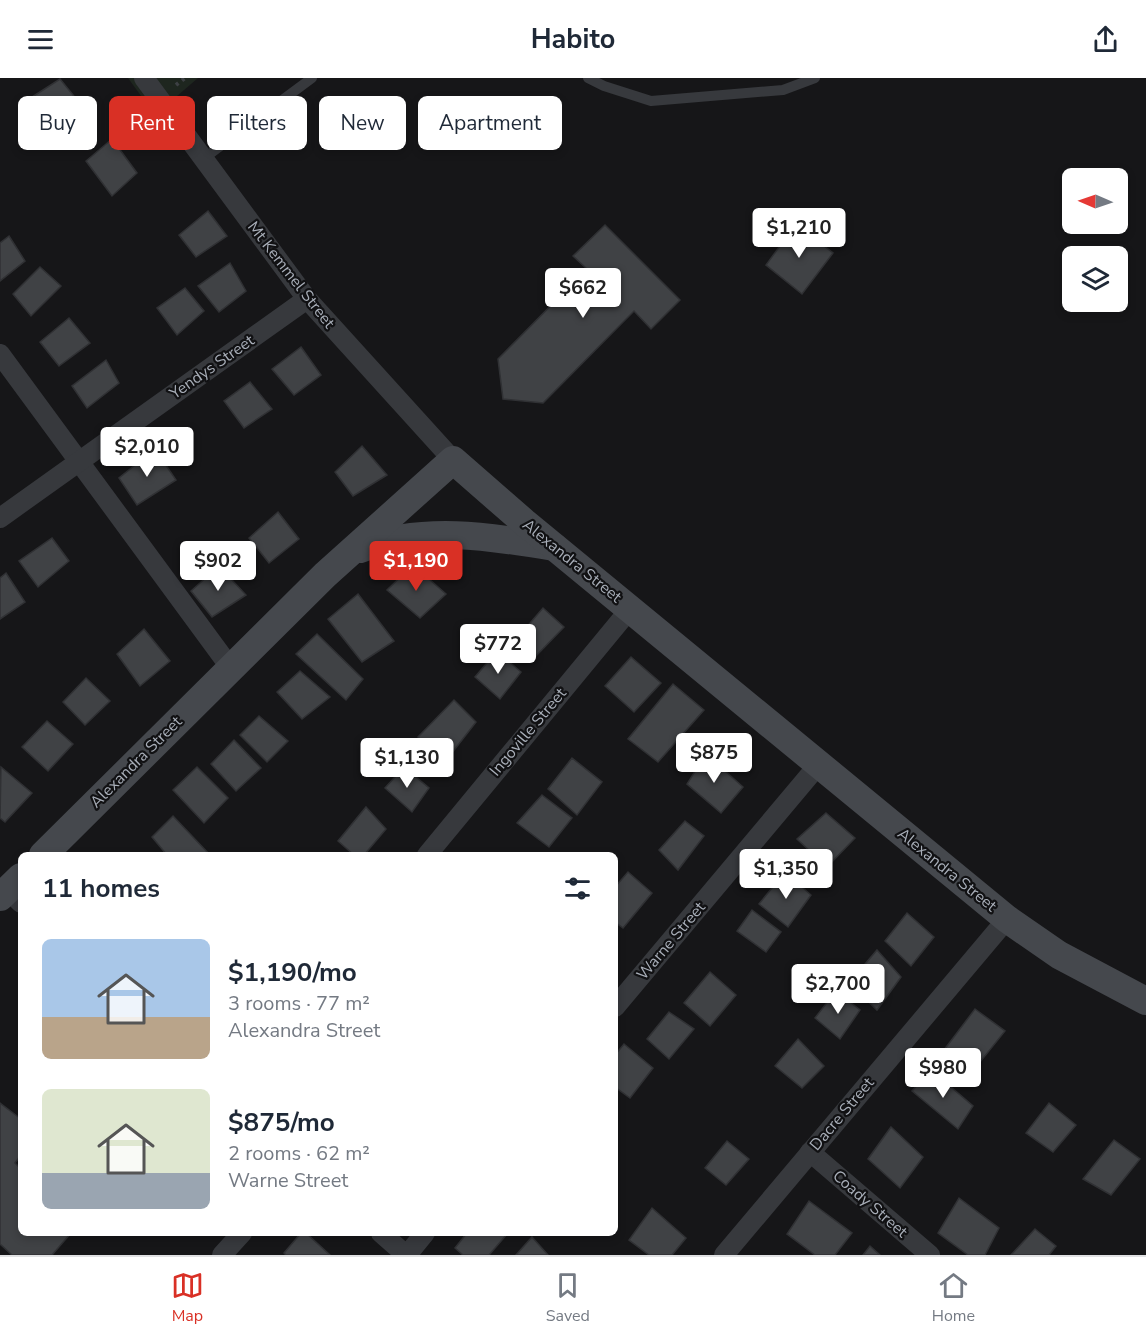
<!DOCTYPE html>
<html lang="en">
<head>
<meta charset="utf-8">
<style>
  body { margin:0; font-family:"Nunito Sans",sans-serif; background:#f2f2f3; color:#1f2937; height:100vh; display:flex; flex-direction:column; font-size:22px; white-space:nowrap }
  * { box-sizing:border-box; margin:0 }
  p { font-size:20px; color:#747a83 }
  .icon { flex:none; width:33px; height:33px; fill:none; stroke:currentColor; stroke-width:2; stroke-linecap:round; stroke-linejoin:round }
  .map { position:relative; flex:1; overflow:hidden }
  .side { position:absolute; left:18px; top:774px; width:600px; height:384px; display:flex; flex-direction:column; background:#fff; border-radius:9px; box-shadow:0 3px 9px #0003 }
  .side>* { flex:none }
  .banner { position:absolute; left:18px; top:18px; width:600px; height:54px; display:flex; gap:12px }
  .needle { width:39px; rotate:272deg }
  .buttons { position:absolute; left:1062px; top:90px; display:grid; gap:12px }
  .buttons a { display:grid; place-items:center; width:66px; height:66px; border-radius:9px; background:#fff; box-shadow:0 3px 9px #0003; font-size:30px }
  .price { position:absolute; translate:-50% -51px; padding:0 14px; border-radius:6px; background:#fff; color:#222; font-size:20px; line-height:39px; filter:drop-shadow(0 2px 3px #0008) }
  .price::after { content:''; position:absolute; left:50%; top:36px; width:18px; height:14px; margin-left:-9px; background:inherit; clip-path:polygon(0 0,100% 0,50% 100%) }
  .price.on { background:#d93025; color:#fff }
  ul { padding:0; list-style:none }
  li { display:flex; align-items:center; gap:18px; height:150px; padding:0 24px }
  li span { display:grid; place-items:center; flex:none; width:168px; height:120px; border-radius:9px; color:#555 }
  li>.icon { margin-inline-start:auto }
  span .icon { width:72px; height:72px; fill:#fffc; stroke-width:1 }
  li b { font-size:26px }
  h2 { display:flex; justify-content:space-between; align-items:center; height:72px; padding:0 24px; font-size:26px }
  .chip { padding:0 21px; border-radius:9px; background:#fff; box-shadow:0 3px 9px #0003; font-size:21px; line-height:54px }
  .chip.on { background:#d93025; color:#fff }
  header { display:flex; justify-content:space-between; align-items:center; height:78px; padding:0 24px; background:#fff; font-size:27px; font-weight:700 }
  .dock { display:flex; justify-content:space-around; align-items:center; height:84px; border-top:2px solid #e0e1e3; background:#fff; font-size:16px; color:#747a83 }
  .dock a { display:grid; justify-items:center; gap:3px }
  .dock .on { color:#d93025 }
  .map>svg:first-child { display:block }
  .green { fill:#1e261f }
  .building { fill:#404245; stroke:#303134; stroke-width:1.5 }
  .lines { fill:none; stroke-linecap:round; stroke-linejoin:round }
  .path { stroke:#3d4044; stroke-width:4; stroke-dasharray:3 4.5; stroke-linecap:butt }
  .lane { stroke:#37393d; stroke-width:10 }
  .street { stroke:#37393d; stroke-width:20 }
  .secondary { stroke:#45484d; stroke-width:28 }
  .labels { text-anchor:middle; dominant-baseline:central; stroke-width:4.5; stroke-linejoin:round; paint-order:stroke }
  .street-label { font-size:16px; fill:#a8aeb8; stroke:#111113 }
</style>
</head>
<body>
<header><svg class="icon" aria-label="menu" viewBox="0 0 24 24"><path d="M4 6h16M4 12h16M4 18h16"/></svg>Habito<svg class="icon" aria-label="share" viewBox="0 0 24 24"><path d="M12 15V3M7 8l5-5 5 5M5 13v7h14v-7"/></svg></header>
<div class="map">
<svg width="1146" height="1177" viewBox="0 0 1146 1177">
  <rect width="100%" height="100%" fill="#161618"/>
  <!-- green -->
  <polygon class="green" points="128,0 198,0 155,37"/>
  <!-- building -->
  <g class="building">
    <polygon points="60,1 82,28 53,50 29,21"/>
    <polygon points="112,61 137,95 112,118 86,83"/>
    <polygon points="208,133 227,158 196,179 179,157"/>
    <polygon points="796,146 833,175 802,216 766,187"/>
    <polygon points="605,147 680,222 651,251 634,233 543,325 503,321 498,281 587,191 573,178"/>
    <polygon points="9,158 25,183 0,203 0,165"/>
    <polygon points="230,185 246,213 219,234 198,208"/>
    <polygon points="40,189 61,208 31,238 13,216"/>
    <polygon points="185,210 204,233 177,257 157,230"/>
    <polygon points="69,240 90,265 59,288 40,264"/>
    <polygon points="301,269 321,297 294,317 272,291"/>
    <polygon points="106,282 119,305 87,330 72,308"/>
    <polygon points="250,304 272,331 244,350 224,323"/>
    <polygon points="362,368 387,397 353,418 335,394"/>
    <polygon points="155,371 176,402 137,427 119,400"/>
    <polygon points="278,434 299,461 269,485 249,460"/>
    <polygon points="52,460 69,483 38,509 19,483"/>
    <polygon points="413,487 446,516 420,540 387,512"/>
    <polygon points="219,488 246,517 212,539 191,513"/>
    <polygon points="6,495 25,524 0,541 0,500"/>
    <polygon points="358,516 394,563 362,584 328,541"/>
    <polygon points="543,530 564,549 533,581 513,565"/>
    <polygon points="144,551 170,583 140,608 117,576"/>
    <polygon points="317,556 363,601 346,622 296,576"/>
    <polygon points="497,573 521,594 500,621 475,599"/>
    <polygon points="631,579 661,605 634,634 605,608"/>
    <polygon points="300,593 330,619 302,641 277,614"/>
    <polygon points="86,600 110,623 85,647 63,624"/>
    <polygon points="673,606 704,632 658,684 628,661"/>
    <polygon points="454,622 476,644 444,685 418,659"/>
    <polygon points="259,638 288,663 267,684 240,657"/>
    <polygon points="47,643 73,666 48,693 22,669"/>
    <polygon points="234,662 261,690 236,713 211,686"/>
    <polygon points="706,676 743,709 721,735 687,706"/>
    <polygon points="572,680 602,704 577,737 548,711"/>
    <polygon points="1,689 32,715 5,744 0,740"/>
    <polygon points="197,689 228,720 204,745 173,712"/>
    <polygon points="404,689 429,710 412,734 385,710"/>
    <polygon points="542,717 572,740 549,769 517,745"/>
    <polygon points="366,729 386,751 364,777 354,777 338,763"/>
    <polygon points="826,735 855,760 827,789 797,761"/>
    <polygon points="173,738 210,777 167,777 152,759"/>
    <polygon points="685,743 704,758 678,792 659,772"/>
    <polygon points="628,794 652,815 623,850 615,844 615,809"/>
    <polygon points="785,794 811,817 788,849 759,826"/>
    <polygon points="752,832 781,854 766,874 737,853"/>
    <polygon points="907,835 934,859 911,888 885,863"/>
    <polygon points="877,872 901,899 877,932 849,905"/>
    <polygon points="710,894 736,917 710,948 684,925"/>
    <polygon points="836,913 860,932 840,961 815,940"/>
    <polygon points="975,931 1005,953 964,1004 938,980"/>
    <polygon points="669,934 694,951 669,981 647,961"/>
    <polygon points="798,961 824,988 802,1010 775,988"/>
    <polygon points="624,966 653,990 630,1020 615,1009 615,977"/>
    <polygon points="931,992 973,1028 958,1051 912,1013"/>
    <polygon points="0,1025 21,1041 21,1077 15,1085 21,1091 21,1155 71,1155 52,1177 12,1177 0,1166"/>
    <polygon points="1049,1025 1076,1047 1053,1074 1026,1055"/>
    <polygon points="891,1049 923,1079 900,1110 868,1081"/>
    <polygon points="1114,1062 1140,1081 1111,1117 1083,1101"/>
    <polygon points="727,1063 749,1081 726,1107 705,1090"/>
    <polygon points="959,1120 999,1150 985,1177 968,1177 938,1155"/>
    <polygon points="809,1123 852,1155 835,1177 815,1177 787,1156"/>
    <polygon points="652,1130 686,1160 672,1177 649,1177 629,1162"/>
    <polygon points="1035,1151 1056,1168 1049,1177 1011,1177"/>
    <polygon points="301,1155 306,1155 330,1177 286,1177 284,1175"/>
    <polygon points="467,1155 508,1155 489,1177 463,1177 455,1170"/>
    <polygon points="532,1159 548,1177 516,1177"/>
    <polygon points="870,1168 880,1177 863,1177"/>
  </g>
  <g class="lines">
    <!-- path -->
    <polyline class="path" points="176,7 185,0"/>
    <!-- lane -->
    <g class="lane">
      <polyline points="588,0 604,8 651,23 783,12 815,0"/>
      <polyline points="203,81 312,0"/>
    </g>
    <!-- street -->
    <g class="street">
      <polyline points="144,0 307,221 453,382"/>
      <polyline points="0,276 230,589"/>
      <polyline points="0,440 307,221"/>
      <polyline points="427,777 630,531"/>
      <polyline points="8,812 21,825"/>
      <polyline points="615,929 819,686"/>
      <polyline points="810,1074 930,1177"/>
      <polyline points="381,1155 406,1177"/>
      <polyline points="222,1177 242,1155"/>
      <polyline points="407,1177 425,1155"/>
      <polyline points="724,1177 1007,841"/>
    </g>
    <!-- secondary -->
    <g class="secondary">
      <path d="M 360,471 C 423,448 489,458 554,469"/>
      <polyline points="43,777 325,497 453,382 524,444 1007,841 1059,877 1146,923"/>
      <polyline points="0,819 21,799"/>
    </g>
  </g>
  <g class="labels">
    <!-- street labels -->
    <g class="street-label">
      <text transform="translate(291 197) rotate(52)">Mt Kemmel Street</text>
      <text transform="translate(212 289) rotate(-35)">Yendys Street</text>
      <text transform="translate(572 483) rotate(39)">Alexandra Street</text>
      <text transform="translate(528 654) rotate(-50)">Ingoville Street</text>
      <text transform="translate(136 684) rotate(-45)">Alexandra Street</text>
      <text transform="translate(947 792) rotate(39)">Alexandra Street</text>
      <text transform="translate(671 863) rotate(-50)">Warne Street</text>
      <text transform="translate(842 1036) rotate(-50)">Dacre Street</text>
      <text transform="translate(870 1126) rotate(41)">Coady Street</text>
    </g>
  </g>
</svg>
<div class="buttons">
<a><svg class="needle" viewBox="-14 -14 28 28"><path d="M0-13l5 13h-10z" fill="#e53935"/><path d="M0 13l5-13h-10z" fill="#747a83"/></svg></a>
<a><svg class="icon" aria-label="layers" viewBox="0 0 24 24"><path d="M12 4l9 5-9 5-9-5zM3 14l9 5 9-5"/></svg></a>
</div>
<b class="price" style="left:799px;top:181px">$1,210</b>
<b class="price" style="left:583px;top:241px">$662</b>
<b class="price" style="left:147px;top:400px">$2,010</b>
<b class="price" style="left:218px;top:514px">$902</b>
<b class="price on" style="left:416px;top:514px">$1,190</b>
<b class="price" style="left:498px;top:597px">$772</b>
<b class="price" style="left:714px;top:706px">$875</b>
<b class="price" style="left:407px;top:711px">$1,130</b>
<b class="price" style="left:786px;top:822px">$1,350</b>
<b class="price" style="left:838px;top:937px">$2,700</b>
<b class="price" style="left:943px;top:1021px">$980</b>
<div class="banner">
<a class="chip">Buy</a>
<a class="chip on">Rent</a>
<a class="chip">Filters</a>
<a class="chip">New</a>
<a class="chip">Apartment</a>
</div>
<section class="side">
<h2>11 homes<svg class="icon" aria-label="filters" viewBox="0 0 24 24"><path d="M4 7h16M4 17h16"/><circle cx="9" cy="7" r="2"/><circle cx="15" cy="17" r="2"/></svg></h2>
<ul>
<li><span style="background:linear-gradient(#a9c7e8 65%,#b9a48a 0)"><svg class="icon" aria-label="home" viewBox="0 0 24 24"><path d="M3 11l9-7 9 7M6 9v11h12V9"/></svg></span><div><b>$1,190/mo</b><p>3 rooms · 77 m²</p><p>Alexandra Street</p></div></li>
<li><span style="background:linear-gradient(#dfe7d0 70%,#9aa5b1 0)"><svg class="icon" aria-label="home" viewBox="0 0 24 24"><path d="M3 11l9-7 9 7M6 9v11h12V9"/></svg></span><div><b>$875/mo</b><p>2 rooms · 62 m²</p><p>Warne Street</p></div></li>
</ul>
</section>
</div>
<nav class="dock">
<a class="on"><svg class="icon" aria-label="map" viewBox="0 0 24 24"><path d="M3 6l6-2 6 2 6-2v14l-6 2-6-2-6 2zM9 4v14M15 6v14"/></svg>Map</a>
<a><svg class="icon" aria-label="saved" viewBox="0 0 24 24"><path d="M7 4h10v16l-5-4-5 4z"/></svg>Saved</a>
<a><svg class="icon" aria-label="home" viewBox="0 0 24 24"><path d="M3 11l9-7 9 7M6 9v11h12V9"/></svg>Home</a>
</nav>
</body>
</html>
